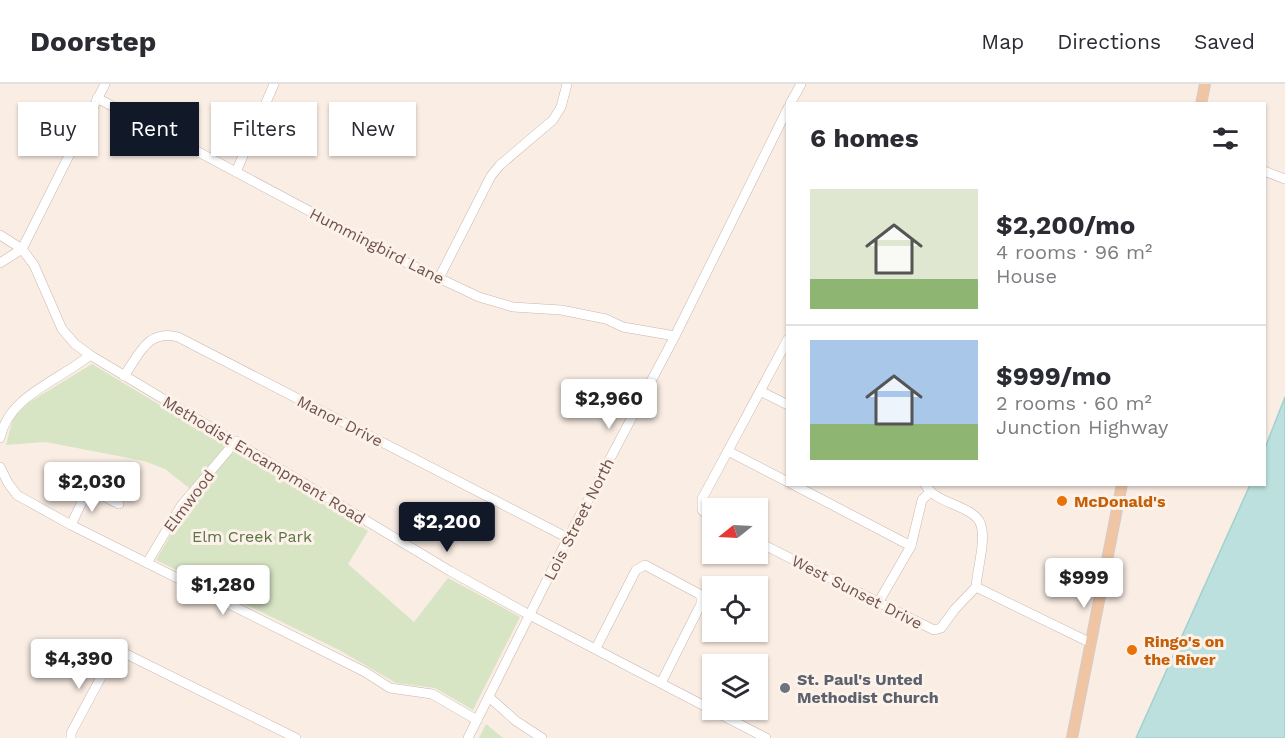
<!DOCTYPE html>
<html lang="en">
<head>
<meta charset="utf-8">
<style>
  body { margin:0; font-family:"Work Sans",sans-serif; background:#f2f2f3; color:#2b2b33; height:100vh; display:flex; flex-direction:column; font-size:22px; white-space:nowrap }
  * { box-sizing:border-box; margin:0 }
  p { font-size:20px; color:#7c7c81 }
  .icon { flex:none; width:33px; height:33px; fill:none; stroke:currentColor; stroke-width:2; stroke-linecap:round; stroke-linejoin:round }
  .map { position:relative; flex:1; overflow:hidden }
  .drawer { position:absolute; left:786px; top:18px; width:480px; height:384px; display:flex; flex-direction:column; background:#fff; border-radius:0px; box-shadow:0 2px 4px #0004 }
  .drawer>* { flex:none }
  .top-card { position:absolute; left:18px; top:18px; width:570px; height:54px; display:flex; gap:12px }
  .needle { width:39px; rotate:252deg }
  .buttons { position:absolute; left:702px; top:414px; display:grid; gap:12px }
  .buttons a { display:grid; place-items:center; width:66px; height:66px; border-radius:0px; background:#fff; box-shadow:0 2px 4px #0004; font-size:30px }
  .price { position:absolute; translate:-50% -51px; padding:0 14px; border-radius:6px; background:#fff; color:#222; font-size:20px; line-height:39px; filter:drop-shadow(0 2px 3px #0008) }
  .price::after { content:''; position:absolute; left:50%; top:36px; width:18px; height:14px; margin-left:-9px; background:inherit; clip-path:polygon(0 0,100% 0,50% 100%) }
  .price.on { background:#111827; color:#fff }
  ul { padding:0; list-style:none }
  li { display:flex; align-items:center; gap:18px; height:150px; padding:0 24px }
  li+li { border-top:2px solid #e1e1e2 }
  li span { display:grid; place-items:center; flex:none; width:168px; height:120px; border-radius:0px; color:#555 }
  li>.icon { margin-inline-start:auto }
  span .icon { width:72px; height:72px; fill:#fffc; stroke-width:1 }
  li b { font-size:26px }
  h2 { display:flex; justify-content:space-between; align-items:center; height:72px; padding:0 24px; font-size:26px }
  .tag { padding:0 21px; border-radius:0px; background:#fff; box-shadow:0 2px 4px #0004; font-size:21px; line-height:54px }
  .tag.on { background:#111827; color:#fff }
  header { display:flex; align-items:center; gap:36px; box-sizing:border-box; height:84px; padding:0 30px; background:#fff; border-bottom:2px solid #e1e1e2 }
  header strong { font-size:28px }
  nav { display:flex; gap:33px; margin-inline-start:auto; font-size:21px }
  .map>svg:first-child { display:block }
  .green { fill:#d8e5c5 }
  .water { fill:#bbe0de; stroke:#a3d1cf; stroke-width:1.5 }
  .lines { fill:none; stroke-linecap:round; stroke-linejoin:round }
  .minor-casing { stroke:#cbb6af; stroke-width:10 }
  .major-casing { stroke:#d4cbca; stroke-width:12 }
  .minor { stroke:#fff; stroke-width:9 }
  .major { stroke:#f0c5a4; stroke-width:10 }
  .food-dot { fill:#e8710a; stroke:#fdf2ea; stroke-width:2 }
  .worship-dot { fill:#6b7280; stroke:#fdf2ea; stroke-width:2 }
  .labels { text-anchor:middle; dominant-baseline:central; stroke-width:6; stroke-linejoin:round; paint-order:stroke }
  .street-label { font-size:16px; fill:#6e524d; stroke:#fdf2ea }
  .food-label { font-size:16px; font-weight:bold; fill:#c56008; stroke:#fdf2ea; text-anchor:start }
  .park-label { font-size:16px; fill:#5c7346; stroke:#fdf2ea }
  .worship-label { font-size:16px; font-weight:bold; fill:#5b616d; stroke:#fdf2ea; text-anchor:start }
</style>
</head>
<body>
<header>
<strong>Doorstep</strong>
<nav><a>Map</a><a>Directions</a><a>Saved</a></nav>
</header>
<div class="map">
<svg width="1285" height="654" viewBox="0 0 1285 654">
  <rect width="100%" height="100%" fill="#f9ede4"/>
  <!-- green -->
  <g class="green">
    <polygon points="92,280 368,447 348,480 414,538 448,494 520,533 473,626 435,604 396,599 339,566 156,476 187,423 198,411 165,385 144,377 46,358 6,361 13,334 28,319"/>
    <polygon points="486,640 503,654 479,654"/>
  </g>
  <!-- water -->
  <polygon class="water" points="1285,313 1285,654 1136,654 1250,401 1264,400 1265,364"/>
  <g class="lines">
    <defs>
      <g id="minor">
        <polyline points="97,14 409,180 479,213 513,223 561,226 606,235 623,243 675,252"/>
        <polyline points="790,20 801,0"/>
        <polyline points="1264,87 1285,95"/>
        <polyline points="236,88 274,0"/>
        <polyline points="0,151 22,165 34,181 62,245 75,260 90,271 450,487 524,528 766,654"/>
        <polyline points="0,179 22,165 105,0"/>
        <polyline points="439,194 491,92 500,81 553,36 561,23 567,0"/>
        <path d="M 124,292 C 139,271 147,245 178,253 L 568,454"/>
        <polyline points="760,307 788,321"/>
        <path d="M 0,354 C 9,311 59,297 90,271"/>
        <polyline points="728,367 788,398"/>
        <polyline points="0,383 8,399 17,411 71,441 365,588 390,604 432,610 477,636"/>
        <polyline points="67,393 119,420"/>
        <polyline points="792,400 911,462"/>
        <path d="M 925,400 C 935,421 975,421 981,441 C 986,457 977,486 976,503"/>
        <polyline points="712,435 702,426 702,415 788,255"/>
        <polyline points="71,441 88,405"/>
        <polyline points="758,458 934,546 941,544 955,525 976,503"/>
        <polyline points="147,479 181,422 236,357"/>
        <polyline points="976,503 1091,559"/>
        <polyline points="878,519 911,462 922,416 930,408"/>
        <polyline points="596,564 636,486 645,481 701,511 701,520 661,599"/>
        <polyline points="489,613 516,637 542,654"/>
        <polyline points="71,654 71,649 116,565 296,654"/>
        <polyline points="468,654 568,454 675,252 788,24"/>
      </g>
      <g id="major">
        <polyline points="1201,20 1205,0"/>
        <polyline points="1072,654 1122,400"/>
      </g>
    </defs>
    <!-- minor casing -->
    <use href="#minor" class="minor-casing"/>
    <!-- major casing -->
    <use href="#major" class="major-casing"/>
    <!-- minor -->
    <use href="#minor" class="minor"/>
    <!-- major -->
    <use href="#major" class="major"/>
  </g>
  <!-- markers -->
  <g class="food-dot">
    <circle cx="1062" cy="417" r="6"/>
    <circle cx="1132" cy="566" r="6"/>
  </g>
  <circle class="worship-dot" cx="785" cy="604" r="6"/>
  <g class="labels">
    <!-- street labels -->
    <g class="street-label">
      <text transform="translate(377 162) rotate(27)">Hummingbird Lane</text>
      <text transform="translate(340 337) rotate(27)">Manor Drive</text>
      <text transform="translate(264 376) rotate(31)">Methodist Encampment Road</text>
      <text transform="translate(189 417) rotate(-53)">Elmwood</text>
      <text transform="translate(579 435) rotate(-63)">Lois Street North</text>
      <text transform="translate(857 508) rotate(27)">West Sunset Drive</text>
    </g>
    <!-- food labels -->
    <g class="food-label">
      <text x="1074" y="417">McDonald's</text>
      <text x="1144" y="557">Ringo's on<tspan x="1144" dy="18">the River</tspan></text>
    </g>
    <!-- park labels -->
    <g class="park-label">
      <text x="252" y="452">Elm Creek Park</text>
    </g>
    <!-- worship labels -->
    <g class="worship-label">
      <text x="797" y="595">St. Paul's Unted<tspan x="797" dy="18">Methodist Church</tspan></text>
    </g>
  </g>
</svg>
<div class="buttons">
<a><svg class="needle" viewBox="-14 -14 28 28"><path d="M0-13l5 13h-10z" fill="#e53935"/><path d="M0 13l5-13h-10z" fill="#7c7c81"/></svg></a>
<a><svg class="icon" aria-label="locate" viewBox="0 0 24 24"><circle cx="12" cy="12" r="6"/><path d="M12 2v4M12 18v4M2 12h4M18 12h4"/></svg></a>
<a><svg class="icon" aria-label="layers" viewBox="0 0 24 24"><path d="M12 4l9 5-9 5-9-5zM3 14l9 5 9-5"/></svg></a>
</div>
<b class="price" style="left:609px;top:346px">$2,960</b>
<b class="price" style="left:92px;top:429px">$2,030</b>
<b class="price on" style="left:447px;top:469px">$2,200</b>
<b class="price" style="left:1084px;top:525px">$999</b>
<b class="price" style="left:223px;top:532px">$1,280</b>
<b class="price" style="left:79px;top:606px">$4,390</b>
<div class="top-card">
<a class="tag">Buy</a>
<a class="tag on">Rent</a>
<a class="tag">Filters</a>
<a class="tag">New</a>
</div>
<section class="drawer">
<h2>6 homes<svg class="icon" aria-label="filters" viewBox="0 0 24 24"><path d="M4 7h16M4 17h16"/><circle cx="9" cy="7" r="2"/><circle cx="15" cy="17" r="2"/></svg></h2>
<ul>
<li><span style="background:linear-gradient(#dfe7d0 75%,#8fb573 0)"><svg class="icon" aria-label="home" viewBox="0 0 24 24"><path d="M3 11l9-7 9 7M6 9v11h12V9"/></svg></span><div><b>$2,200/mo</b><p>4 rooms · 96 m²</p><p>House</p></div></li>
<li><span style="background:linear-gradient(#a9c7e8 70%,#8fb573 0)"><svg class="icon" aria-label="home" viewBox="0 0 24 24"><path d="M3 11l9-7 9 7M6 9v11h12V9"/></svg></span><div><b>$999/mo</b><p>2 rooms · 60 m²</p><p>Junction Highway</p></div></li>
</ul>
</section>
</div>
</body>
</html>
